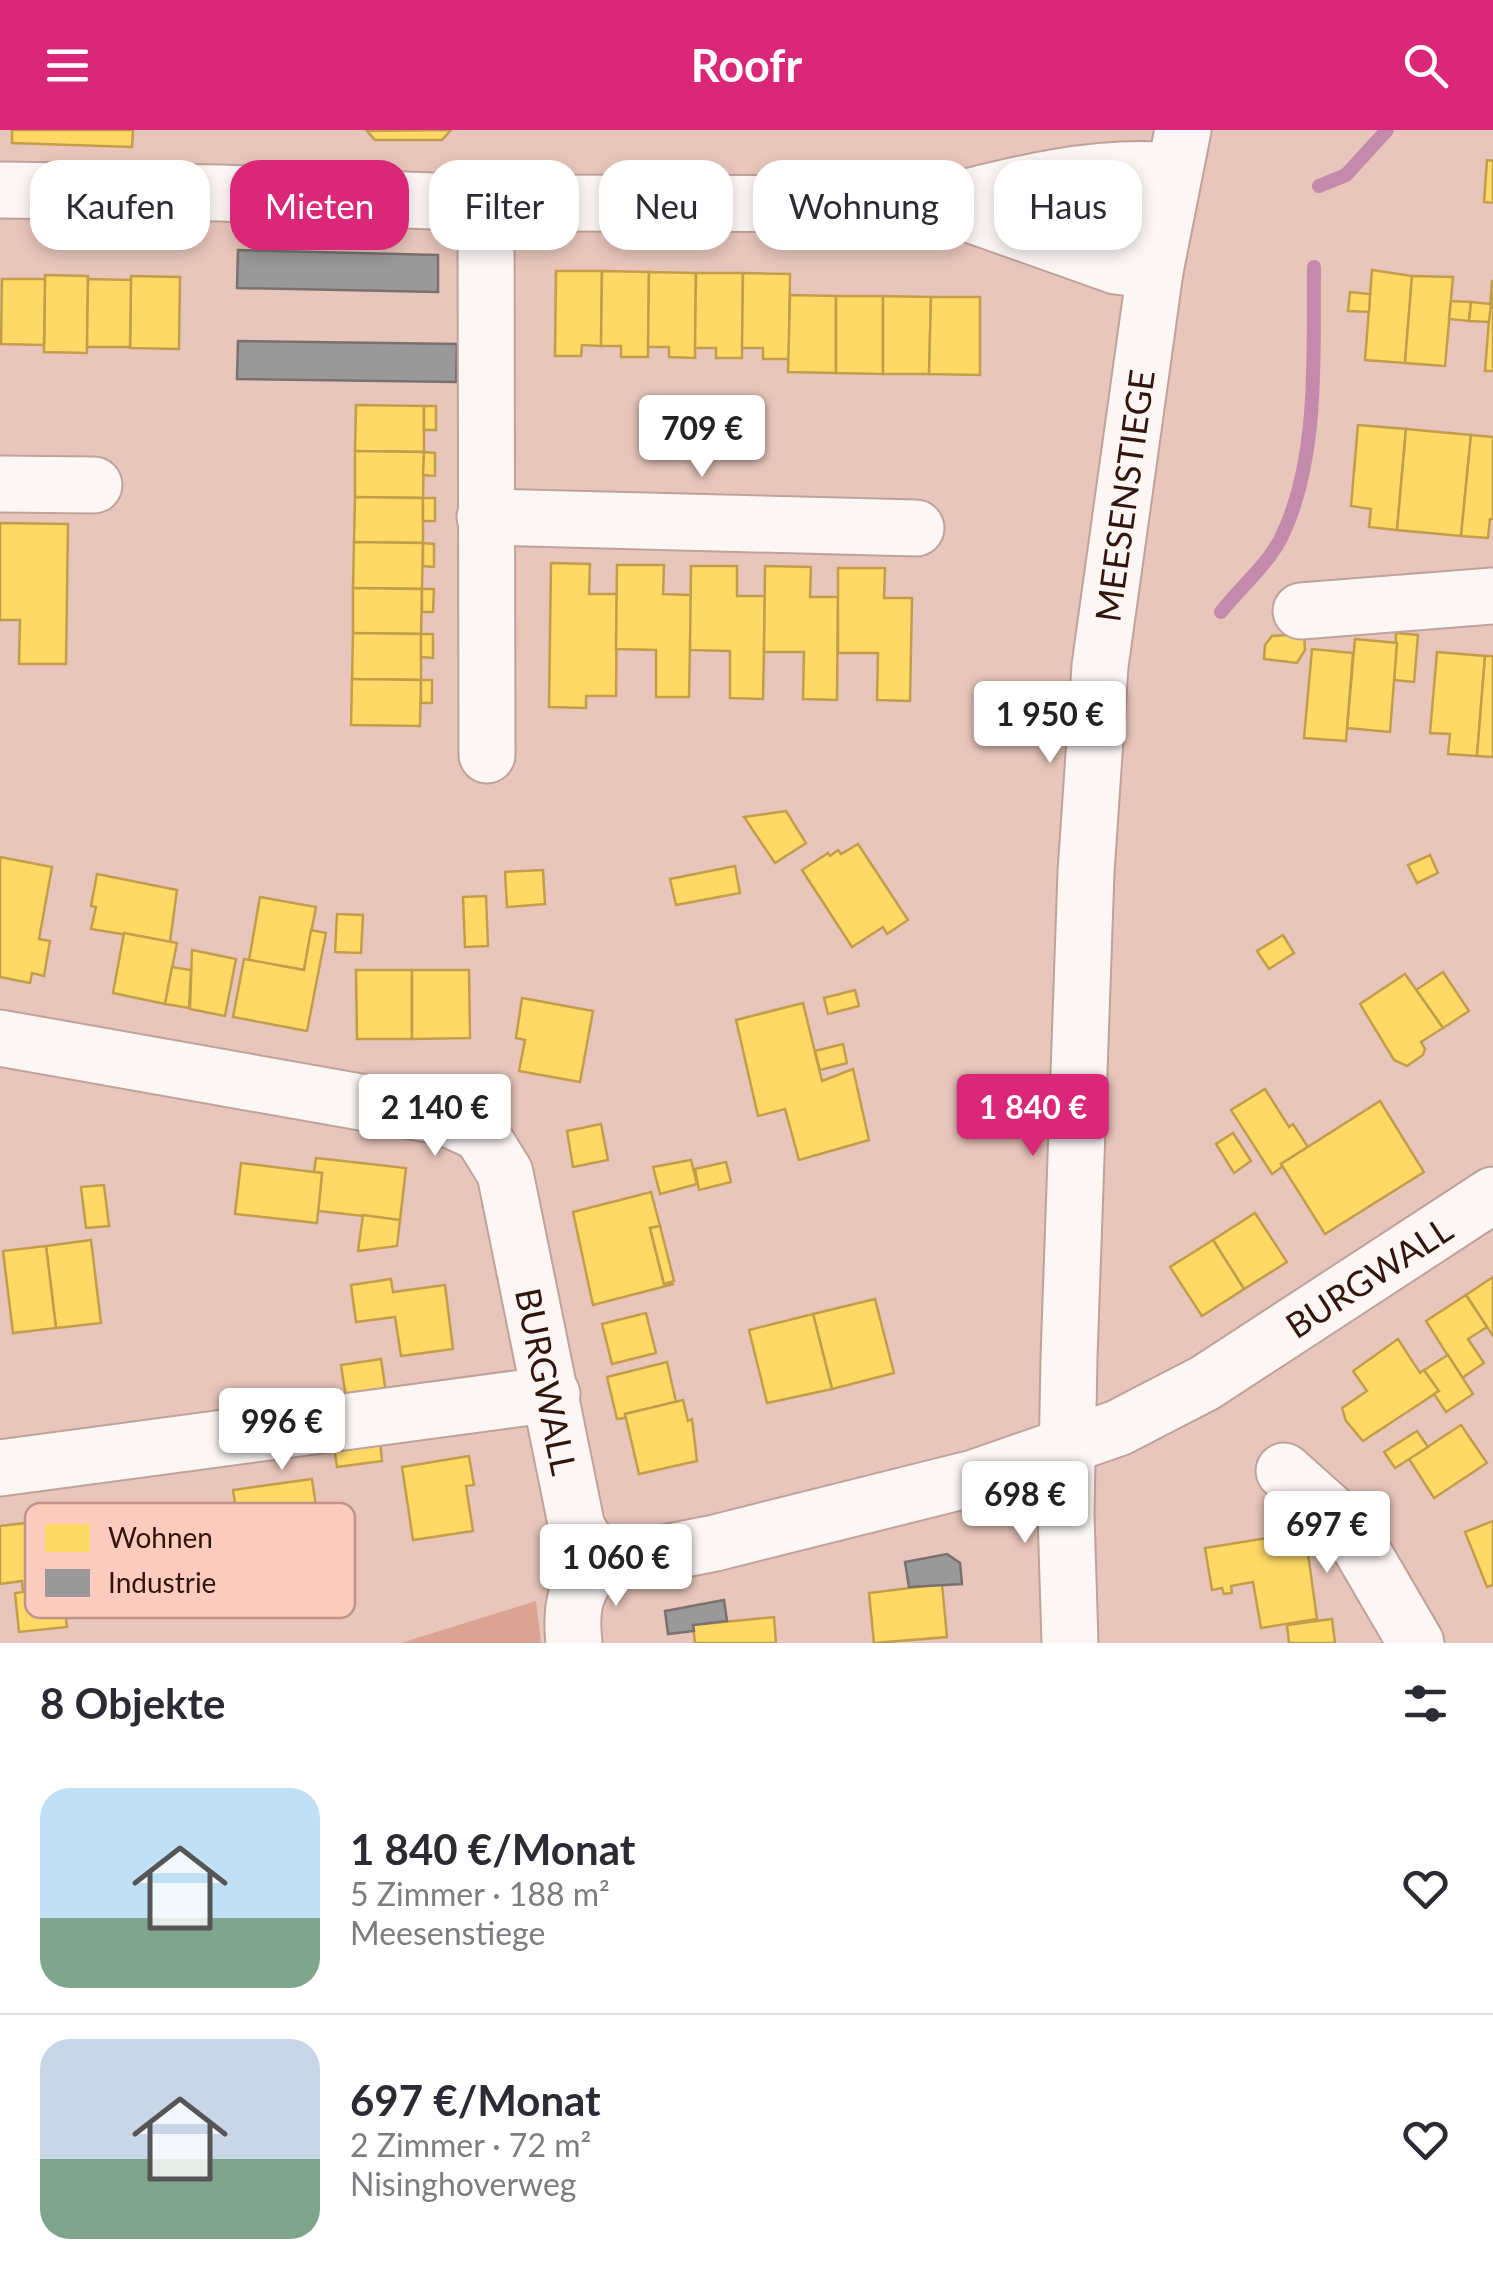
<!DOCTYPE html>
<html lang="de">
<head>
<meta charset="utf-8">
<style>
  body { margin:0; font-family:Lato,sans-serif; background:#f7f7f7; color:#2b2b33; height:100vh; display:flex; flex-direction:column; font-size:38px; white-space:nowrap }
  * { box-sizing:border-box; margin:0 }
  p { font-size:32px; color:#7c7c81 }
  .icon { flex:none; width:55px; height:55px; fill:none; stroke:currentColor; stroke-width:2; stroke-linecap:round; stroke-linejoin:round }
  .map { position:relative; height:1513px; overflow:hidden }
  .side { display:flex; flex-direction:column; background:#fff; flex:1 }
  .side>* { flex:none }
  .top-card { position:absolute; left:30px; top:30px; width:1435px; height:90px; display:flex; gap:20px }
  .price { position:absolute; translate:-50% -85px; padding:0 22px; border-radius:10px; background:#fff; color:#222; font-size:32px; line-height:65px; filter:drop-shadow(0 2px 5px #0008) }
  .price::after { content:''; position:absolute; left:50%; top:60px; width:30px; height:22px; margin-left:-15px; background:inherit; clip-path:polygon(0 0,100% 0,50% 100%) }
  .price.selected { background:#db2777; color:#fff }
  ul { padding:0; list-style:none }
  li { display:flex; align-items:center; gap:30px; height:250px; padding:0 40px }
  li+li { border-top:2px solid #e1e1e2 }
  li span { display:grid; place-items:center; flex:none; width:280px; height:200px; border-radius:30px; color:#555 }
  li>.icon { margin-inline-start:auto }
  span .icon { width:120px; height:120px; fill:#fffc; stroke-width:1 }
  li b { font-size:42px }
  h2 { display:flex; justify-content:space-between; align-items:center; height:120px; padding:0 40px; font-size:42px }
  .tag { padding:0 35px; border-radius:30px; background:#fff; box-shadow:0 5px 15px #0003; font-size:35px; line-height:90px }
  .tag.selected { background:#db2777; color:#fff }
  header { display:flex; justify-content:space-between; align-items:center; height:130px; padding:0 40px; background:#db2777; color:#fff; font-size:45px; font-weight:700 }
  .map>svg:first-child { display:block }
  .green { fill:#dba392 }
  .homes { fill:#ffd966; stroke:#c29e4b; stroke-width:2.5 }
  .industry { fill:#999; stroke:#7a716f; stroke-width:2.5 }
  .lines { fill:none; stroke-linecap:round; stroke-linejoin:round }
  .stream { stroke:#c48aab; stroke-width:14 }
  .minor-casing { stroke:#bfa299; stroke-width:59 }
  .minor { stroke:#fcf6f5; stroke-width:55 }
  .labels { text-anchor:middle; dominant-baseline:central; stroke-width:10; stroke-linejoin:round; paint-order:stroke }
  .street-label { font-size:35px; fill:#32150d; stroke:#fdccbe }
  .key { fill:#fdccbe; stroke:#c09589; stroke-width:2.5 }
  .key-label { font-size:28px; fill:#32150d }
</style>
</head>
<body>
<header><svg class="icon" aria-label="menu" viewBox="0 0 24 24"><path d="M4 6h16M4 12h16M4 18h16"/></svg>Roofr<svg class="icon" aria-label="search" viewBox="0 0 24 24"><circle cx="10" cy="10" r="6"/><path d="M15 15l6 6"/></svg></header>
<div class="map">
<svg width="1493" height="1513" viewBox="0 0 1493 1513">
  <rect width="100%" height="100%" fill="#e8c6bb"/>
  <!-- green -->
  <polygon class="green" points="536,1471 541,1513 401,1513"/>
  <!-- homes -->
  <g class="homes">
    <polygon points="12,0 133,0 132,17 12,13"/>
    <polygon points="451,0 442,10 375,10 367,1"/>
    <polygon points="1487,30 1493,31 1493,73 1484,72"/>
    <polygon points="1372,140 1412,146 1405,233 1365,230"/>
    <polygon points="556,141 602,141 601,216 582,215 581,226 555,226"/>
    <polygon points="602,141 649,142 648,227 621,227 621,216 601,216"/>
    <polygon points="649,142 696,143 695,228 669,227 669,217 648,217"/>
    <polygon points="696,143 743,143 742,228 716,228 716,218 695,218"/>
    <polygon points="743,143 790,144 789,229 763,229 763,218 742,218"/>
    <polygon points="45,145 88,146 87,223 44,222"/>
    <polygon points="131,146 180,147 179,219 130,218"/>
    <polygon points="1412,146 1453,147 1445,236 1405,233"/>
    <polygon points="2,149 45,149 44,215 1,214"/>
    <polygon points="88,149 131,150 130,217 87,217"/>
    <polygon points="1492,151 1493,151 1493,241 1485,241"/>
    <polygon points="1350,162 1370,164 1369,182 1348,181"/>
    <polygon points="790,165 836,166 836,243 788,242"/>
    <polygon points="836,166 883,166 883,244 836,243"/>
    <polygon points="883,166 931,167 929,244 883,244"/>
    <polygon points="931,167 980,167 980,245 929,244"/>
    <polygon points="1451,171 1471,172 1469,191 1449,189"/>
    <polygon points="1471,172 1491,174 1489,192 1469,191"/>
    <polygon points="356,275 424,276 424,322 355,321"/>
    <rect x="424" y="276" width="12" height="24"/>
    <polygon points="1358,295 1406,299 1397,400 1369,397 1371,379 1351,376"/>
    <polygon points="1406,299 1471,305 1461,406 1397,400"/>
    <polygon points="1471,305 1493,307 1493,389 1490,389 1488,408 1461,406"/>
    <polygon points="355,321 424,322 423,368 355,367"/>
    <polygon points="424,322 435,323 435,346 423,345"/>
    <polygon points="355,367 423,368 423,413 354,412"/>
    <rect x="423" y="368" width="12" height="23"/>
    <polygon points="0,393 68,394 66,534 19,534 20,490 0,490"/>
    <polygon points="354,412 423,413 422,459 353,458"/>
    <polygon points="423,413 434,414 434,437 423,436"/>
    <polygon points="551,433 590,434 589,464 617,464 616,566 586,566 586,578 549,577"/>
    <polygon points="617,435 664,435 663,464 691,465 689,567 656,567 656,520 616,519"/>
    <polygon points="691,436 737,436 737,466 765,466 763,569 730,568 730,521 690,520"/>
    <polygon points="765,436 811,437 810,467 838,467 837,570 803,569 804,522 764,522"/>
    <polygon points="838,438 885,438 884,468 912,468 910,571 877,570 878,523 838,523"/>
    <polygon points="353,458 422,459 421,504 353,503"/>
    <polygon points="422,459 434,459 433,482 422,482"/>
    <polygon points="353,503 421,504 421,550 352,549"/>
    <polygon points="1396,503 1418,505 1414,552 1394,550"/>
    <polygon points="421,504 433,504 433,528 421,527"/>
    <polygon points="1304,504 1305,520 1297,533 1264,529 1265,515 1272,506"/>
    <polygon points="1355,509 1397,513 1390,602 1347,598"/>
    <polygon points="1312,519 1353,523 1346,611 1304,608"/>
    <polygon points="1437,522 1485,526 1477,626 1448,624 1450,604 1430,603"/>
    <polygon points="1485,526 1493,526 1493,627 1477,626"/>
    <polygon points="352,549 421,550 420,596 351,595"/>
    <rect x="421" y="550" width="11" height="23"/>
    <polygon points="786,681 806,713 775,733 744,687"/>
    <polygon points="858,714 908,790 887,804 883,797 852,817 802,740 828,723 830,726 838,720 841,724"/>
    <polygon points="1430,725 1438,743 1417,753 1408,735"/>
    <polygon points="0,727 52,737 39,809 50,811 44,846 32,843 30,853 0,847"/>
    <polygon points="735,736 740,763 676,775 670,749"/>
    <polygon points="543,740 545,774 507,777 505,742"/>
    <polygon points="97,744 177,760 170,812 91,799 96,777 91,776"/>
    <polygon points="486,766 488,816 465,817 463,767"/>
    <polygon points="260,767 316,777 304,840 249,830"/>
    <polygon points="337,784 363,785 361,823 335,822"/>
    <polygon points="311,800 326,803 307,901 233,887 244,829 304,840"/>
    <polygon points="124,803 177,813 165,874 113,863"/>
    <polygon points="1283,805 1294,823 1269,839 1257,821"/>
    <polygon points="192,820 236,829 225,886 190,879"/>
    <polygon points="172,837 191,840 189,878 165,874"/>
    <polygon points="356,840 412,840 412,909 357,909"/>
    <polygon points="412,840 469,840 470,908 412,909"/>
    <polygon points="1443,842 1469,881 1443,898 1416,860"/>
    <polygon points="1405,844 1443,898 1421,912 1425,919 1423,925 1407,936 1394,930 1360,874"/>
    <polygon points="855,860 859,876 828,884 824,868"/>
    <polygon points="522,868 593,881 580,952 519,941 525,910 516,908"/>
    <polygon points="803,873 822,951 853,939 869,1010 799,1030 785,979 758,986 736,890"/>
    <polygon points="843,914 847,933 820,940 815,921"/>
    <polygon points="1265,959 1289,997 1293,994 1308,1017 1281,1034 1282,1037 1272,1044 1231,980"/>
    <polygon points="1380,971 1424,1042 1325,1104 1281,1034"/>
    <polygon points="601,994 608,1030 573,1037 567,1001"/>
    <polygon points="1233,1003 1251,1031 1234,1043 1216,1014"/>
    <polygon points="316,1028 406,1038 400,1090 318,1081 322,1043 314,1042"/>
    <polygon points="691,1030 697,1054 660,1064 653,1037"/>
    <polygon points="726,1032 731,1052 699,1060 695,1039"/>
    <polygon points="241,1033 322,1043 317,1093 235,1084"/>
    <polygon points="104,1055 109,1096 86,1098 81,1057"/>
    <polygon points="651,1062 660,1096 650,1098 664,1154 674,1154 593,1175 573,1082"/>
    <polygon points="1255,1083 1287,1132 1244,1159 1213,1110"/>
    <polygon points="363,1085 400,1090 397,1116 358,1121"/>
    <polygon points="660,1096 674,1151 664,1154 650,1098"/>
    <polygon points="91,1110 101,1193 56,1198 46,1116"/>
    <polygon points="1213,1110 1244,1159 1202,1186 1170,1137"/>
    <polygon points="46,1116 56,1198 13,1203 3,1121"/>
    <polygon points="1493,1147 1493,1206 1466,1165"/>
    <polygon points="391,1149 393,1162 445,1155 453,1219 401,1226 395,1187 356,1192 351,1155"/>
    <polygon points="1466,1165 1487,1197 1468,1209 1484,1233 1462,1248 1426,1191"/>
    <polygon points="875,1169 894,1243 832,1259 813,1184"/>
    <polygon points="646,1183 656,1223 612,1234 602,1194"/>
    <polygon points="813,1184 832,1259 767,1273 749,1200"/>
    <polygon points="1398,1209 1420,1243 1424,1240 1439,1261 1363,1311 1346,1291 1342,1278 1367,1261 1353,1241"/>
    <polygon points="1448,1225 1473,1264 1446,1282 1434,1264 1439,1261 1424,1240"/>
    <polygon points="381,1229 387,1269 347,1274 341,1235"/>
    <polygon points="667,1232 676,1272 625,1284 625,1288 617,1289 607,1247"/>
    <polygon points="683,1270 688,1291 692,1289 697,1331 639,1344 625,1284"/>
    <polygon points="1461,1295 1487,1333 1434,1368 1409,1329"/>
    <polygon points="1417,1301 1428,1317 1395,1338 1384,1322"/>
    <polygon points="380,1311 382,1331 337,1337 334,1317"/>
    <polygon points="469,1326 474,1355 466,1356 473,1401 413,1410 402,1337"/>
    <polygon points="312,1349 321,1411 242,1422 233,1360"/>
    <polygon points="43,1391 52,1458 62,1457 67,1497 19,1502 15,1463 23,1462 22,1451 0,1454 0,1396"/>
    <polygon points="1493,1391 1493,1455 1487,1457 1465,1402"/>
    <polygon points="1305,1402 1317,1489 1261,1498 1253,1452 1231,1456 1232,1463 1224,1464 1222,1458 1212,1460 1205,1418"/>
    <polygon points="942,1454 947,1507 874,1513 869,1463"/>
    <polygon points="774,1487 776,1513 695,1513 693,1495"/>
    <polygon points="1332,1489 1335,1513 1289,1513 1287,1495"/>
  </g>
  <!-- industry -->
  <g class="industry">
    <polygon points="238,120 438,125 438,162 237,158"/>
    <polygon points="238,211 457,214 456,252 237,249"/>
    <polygon points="947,1424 960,1433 962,1454 909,1457 905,1432"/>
    <polygon points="724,1470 727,1491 693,1495 694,1501 668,1504 665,1481"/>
  </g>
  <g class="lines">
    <!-- stream -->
    <g class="stream">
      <polyline points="1319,56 1346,45 1387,0"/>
      <path d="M 1221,482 C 1239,459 1266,436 1280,410 C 1320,331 1313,224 1314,137"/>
    </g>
    <defs>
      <g id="minor">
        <path d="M 0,60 L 221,63 L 486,73 L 941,74 C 1016,54 1096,34 1174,41"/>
        <polyline points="486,73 487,625"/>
        <polyline points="941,74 1116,136 1155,141"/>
        <polyline points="0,354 94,355"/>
        <polyline points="485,387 916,398"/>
        <polyline points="1301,481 1493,466"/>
        <path id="s1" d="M 0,908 L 445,987 L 481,1004 L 505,1043 L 577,1398 L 597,1430"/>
        <polyline points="0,1338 552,1264"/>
        <polyline points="1284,1341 1350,1400 1416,1513"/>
        <path id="s2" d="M 597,1430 L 634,1429 L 715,1413 L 974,1348 L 1118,1298 L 1205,1253 L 1493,1065"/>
        <path d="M 574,1513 C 570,1475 575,1461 597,1430"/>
        <path id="s3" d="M 1070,1513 L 1066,1384 L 1069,1228 L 1086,742 L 1100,536 L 1155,141 L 1183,0"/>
      </g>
    </defs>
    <!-- minor casing -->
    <use href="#minor" class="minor-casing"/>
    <!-- minor -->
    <use href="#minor" class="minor"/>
  </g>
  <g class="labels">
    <!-- street labels -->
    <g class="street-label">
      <text stroke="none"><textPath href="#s3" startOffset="1150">MEESENSTIEGE</textPath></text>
      <text stroke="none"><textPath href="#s2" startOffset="832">BURGWALL</textPath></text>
      <text stroke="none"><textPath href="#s1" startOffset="750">BURGWALL</textPath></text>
    </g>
  </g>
  <!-- legend -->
  <rect x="25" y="1373" width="330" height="115" rx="15" class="key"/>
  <rect x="45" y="1394" width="45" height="28" fill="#ffd966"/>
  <rect x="45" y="1439" width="45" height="28" fill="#999"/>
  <g class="key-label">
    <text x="108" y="1418">Wohnen</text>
    <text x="108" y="1463">Industrie</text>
  </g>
</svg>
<b class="price" style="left:702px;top:350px">709 €</b>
<b class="price" style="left:1050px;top:636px">1 950 €</b>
<b class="price" style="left:435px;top:1029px">2 140 €</b>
<b class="price selected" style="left:1033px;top:1029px">1 840 €</b>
<b class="price" style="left:282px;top:1343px">996 €</b>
<b class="price" style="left:1025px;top:1416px">698 €</b>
<b class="price" style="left:1327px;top:1446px">697 €</b>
<b class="price" style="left:616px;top:1479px">1 060 €</b>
<div class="top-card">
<a class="tag">Kaufen</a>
<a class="tag selected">Mieten</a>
<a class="tag">Filter</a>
<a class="tag">Neu</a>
<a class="tag">Wohnung</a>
<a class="tag">Haus</a>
</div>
</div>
<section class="side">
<h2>8 Objekte<svg class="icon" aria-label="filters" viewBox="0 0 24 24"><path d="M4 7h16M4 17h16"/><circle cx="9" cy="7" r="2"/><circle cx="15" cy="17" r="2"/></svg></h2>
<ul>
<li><span style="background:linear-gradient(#bfe0f5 65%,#7fa58c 0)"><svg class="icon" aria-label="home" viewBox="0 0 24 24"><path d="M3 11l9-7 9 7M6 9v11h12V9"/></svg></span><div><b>1 840 €/Monat</b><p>5 Zimmer · 188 m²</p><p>Meesenstiege</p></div><svg class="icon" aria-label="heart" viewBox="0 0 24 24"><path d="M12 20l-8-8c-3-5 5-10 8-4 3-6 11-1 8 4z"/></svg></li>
<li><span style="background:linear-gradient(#c9d6e8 60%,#7fa58c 0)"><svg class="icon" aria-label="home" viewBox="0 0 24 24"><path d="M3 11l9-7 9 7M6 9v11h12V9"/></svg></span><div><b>697 €/Monat</b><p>2 Zimmer · 72 m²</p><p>Nisinghoverweg</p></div><svg class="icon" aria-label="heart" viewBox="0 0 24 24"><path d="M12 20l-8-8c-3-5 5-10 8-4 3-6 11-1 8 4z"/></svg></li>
</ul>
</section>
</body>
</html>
